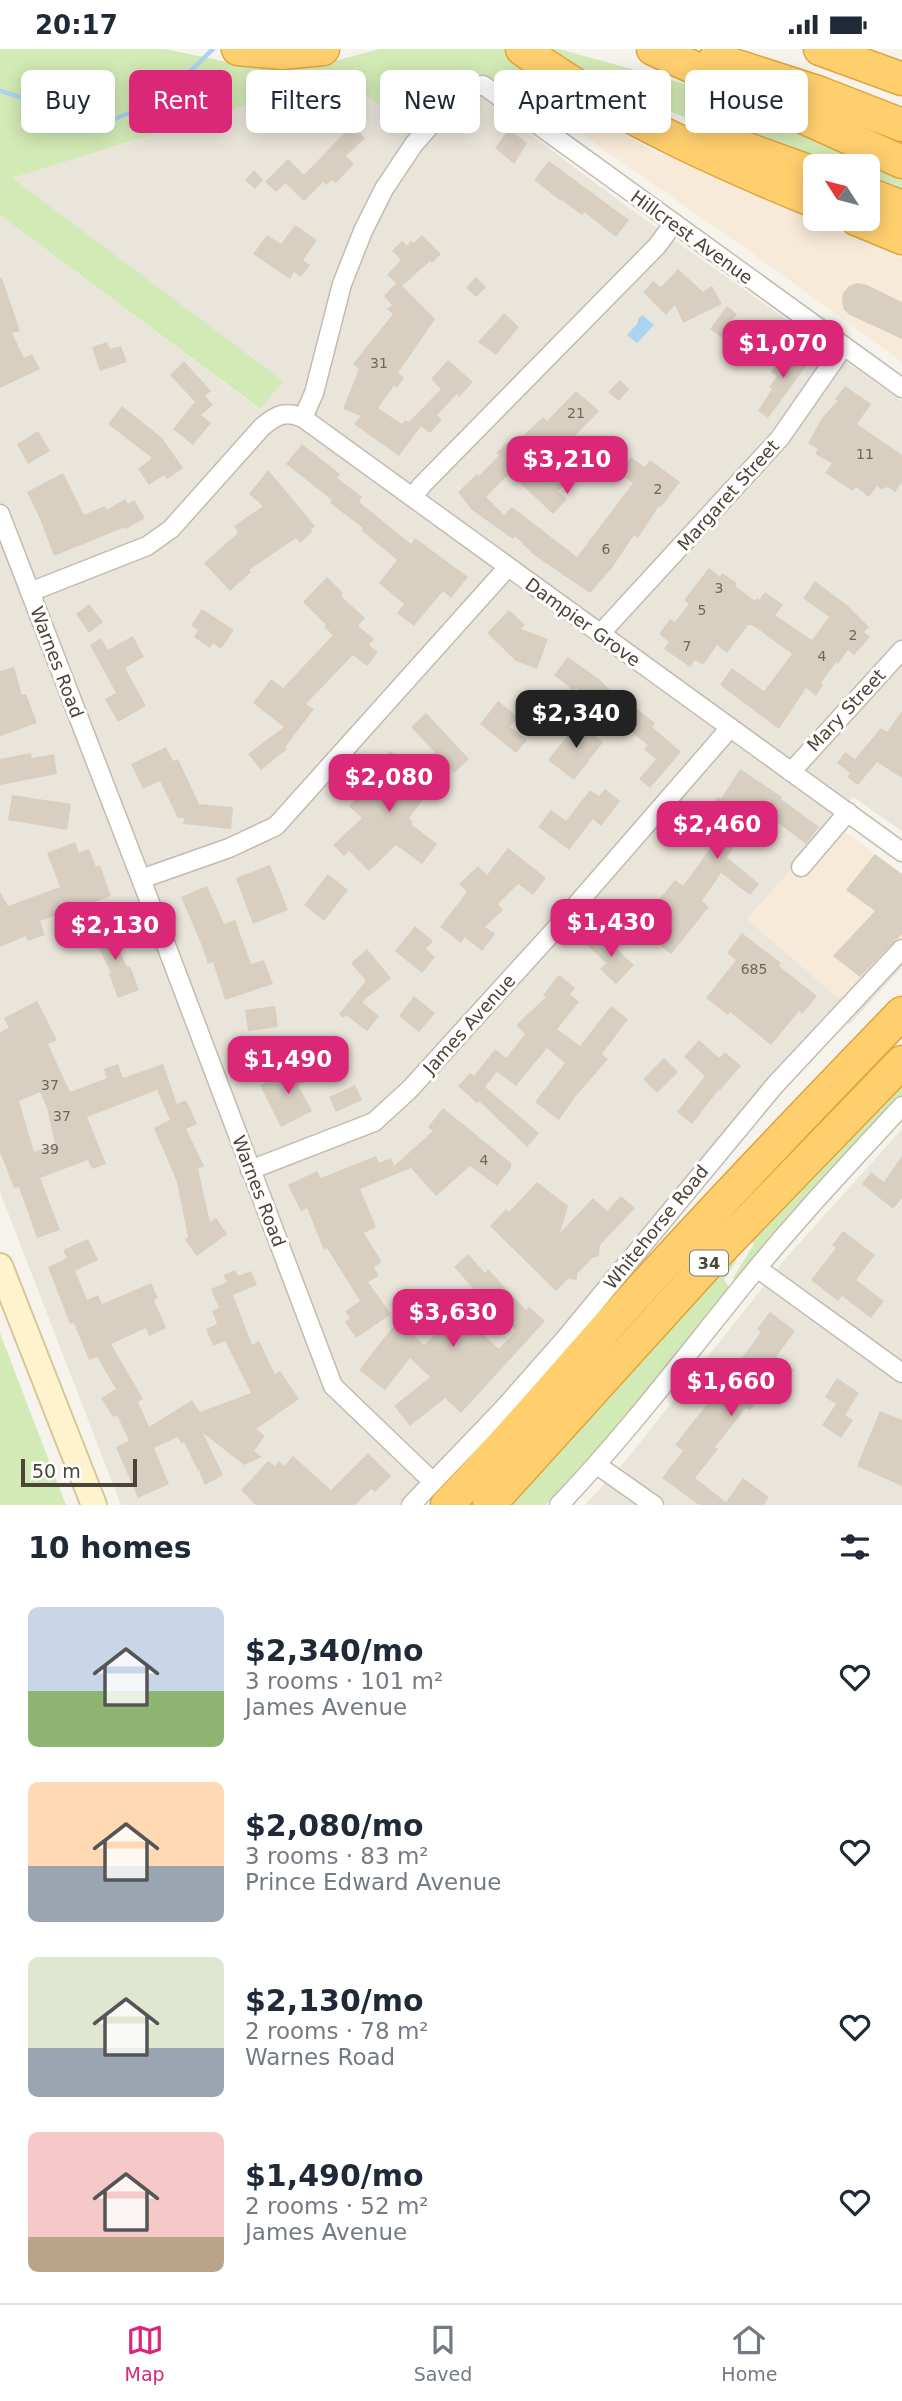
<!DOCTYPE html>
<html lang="en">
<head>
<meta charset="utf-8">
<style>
  body { margin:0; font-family:"DejaVu Sans",sans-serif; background:#f6f6f7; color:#1f2937; height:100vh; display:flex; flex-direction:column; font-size:26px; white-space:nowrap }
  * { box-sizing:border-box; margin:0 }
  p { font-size:23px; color:#747a83 }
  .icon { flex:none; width:38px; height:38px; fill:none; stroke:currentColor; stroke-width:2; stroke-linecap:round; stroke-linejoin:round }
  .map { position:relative; height:1456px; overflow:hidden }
  .drawer { display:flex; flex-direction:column; background:#fff; flex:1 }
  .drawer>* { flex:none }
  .top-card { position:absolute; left:21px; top:21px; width:861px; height:63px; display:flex; gap:14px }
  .needle { width:46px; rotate:306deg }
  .buttons { position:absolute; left:803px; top:105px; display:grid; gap:14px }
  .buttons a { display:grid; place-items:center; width:77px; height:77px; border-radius:10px; background:#fff; box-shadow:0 4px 18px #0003; font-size:35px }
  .scale { position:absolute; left:21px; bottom:18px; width:116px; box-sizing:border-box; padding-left:7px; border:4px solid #4b4439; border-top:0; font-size:19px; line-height:24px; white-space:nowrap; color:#4b4439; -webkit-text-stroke:5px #fff; paint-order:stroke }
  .price { position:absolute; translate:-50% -60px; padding:0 16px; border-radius:14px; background:#db2777; color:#fff; font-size:23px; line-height:46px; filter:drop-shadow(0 2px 4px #0008) }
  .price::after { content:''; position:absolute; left:50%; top:42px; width:21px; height:16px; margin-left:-10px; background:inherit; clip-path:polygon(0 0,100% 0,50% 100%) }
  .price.on { background:#222; color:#fff }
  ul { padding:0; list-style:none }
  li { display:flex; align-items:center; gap:21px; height:175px; padding:0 28px }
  li span { display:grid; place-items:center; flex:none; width:196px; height:140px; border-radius:10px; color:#555 }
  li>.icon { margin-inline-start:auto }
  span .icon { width:84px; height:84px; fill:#fffc; stroke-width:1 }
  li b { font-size:30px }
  h2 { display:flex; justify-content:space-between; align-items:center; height:84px; padding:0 28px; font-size:30px }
  .pill { padding:0 24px; border-radius:10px; background:#fff; box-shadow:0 4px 18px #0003; font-size:24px; line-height:63px }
  .pill.on { background:#db2777; color:#fff }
  .status { display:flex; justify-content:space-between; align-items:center; height:49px; padding:0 35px; background:#fff; direction:ltr }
  .status svg { height:19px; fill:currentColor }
  .menu { display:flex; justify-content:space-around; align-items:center; height:98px; border-top:2px solid #e0e1e3; background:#fff; font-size:19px; color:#747a83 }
  .menu a { display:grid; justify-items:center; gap:4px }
  .menu .on { color:#db2777 }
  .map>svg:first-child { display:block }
  .residential { fill:#eae5da }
  .commercial { fill:#f7ead8 }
  .green { fill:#d2eab5 }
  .parking { fill:#e5e3e0 }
  .water { fill:#a9d4f2 }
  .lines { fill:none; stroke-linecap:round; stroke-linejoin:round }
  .stream { stroke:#a9d4f2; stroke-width:4.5 }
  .building { fill:#d8cfc1; fill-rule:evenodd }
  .street-casing { stroke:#c2bbae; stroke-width:21 }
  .secondary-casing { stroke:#d6c79b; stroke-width:28 }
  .highway-casing { stroke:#e0a43c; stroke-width:35 }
  .street { stroke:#fff; stroke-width:18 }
  .secondary { stroke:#fff3cd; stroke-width:24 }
  .highway { stroke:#ffcf6e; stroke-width:32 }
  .labels { text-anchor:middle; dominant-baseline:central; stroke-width:6; stroke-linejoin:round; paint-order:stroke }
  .number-label { font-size:14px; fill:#6e675b }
  .shield { fill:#fff; stroke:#817c74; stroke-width:2 }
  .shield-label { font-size:16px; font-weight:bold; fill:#4b4439 }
  .street-label { font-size:18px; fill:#4b4439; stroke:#fff }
</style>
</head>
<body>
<div class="status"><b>20:17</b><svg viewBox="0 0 49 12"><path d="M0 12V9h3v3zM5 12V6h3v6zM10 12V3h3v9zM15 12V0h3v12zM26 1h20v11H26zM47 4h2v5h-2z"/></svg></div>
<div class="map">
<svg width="902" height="1456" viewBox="0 0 902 1456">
  <rect width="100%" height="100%" fill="#f6f3ec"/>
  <!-- residential -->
  <g class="residential">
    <polygon points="458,31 629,159 902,352 902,782 853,748 833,774 747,870 843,953 730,1077 507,1343 454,1402 399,1456 121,1456 0,1143 0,166 259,360 11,129 277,47 370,48 409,86"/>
    <polygon points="902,1080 902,1456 585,1456 627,1410 786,1209"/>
  </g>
  <!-- commercial -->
  <g class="commercial">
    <polygon points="570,67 596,75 599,73 616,79 661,107 666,103 727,133 902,209 902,313 745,199 566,74"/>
    <polygon points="833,774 902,825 902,888 843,953 747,870"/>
  </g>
  <!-- green -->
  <g class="green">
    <path d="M 0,0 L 165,0 L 256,19 L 334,12 L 380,0 L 503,0 L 532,22 L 598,64 L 596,75 L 570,68 L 561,80 L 497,33 C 491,29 485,25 477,25 C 452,27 425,68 409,87 L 370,48 L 277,47 L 12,129 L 283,332 L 260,360 L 0,166 Z"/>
    <polygon points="550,0 559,0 696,38 782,81 791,74 902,125 902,152 868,138 868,117 815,118 661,59 609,35"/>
    <polygon points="902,1038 902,1046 825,1129 736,1231 733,1229 754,1195 749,1189"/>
    <polygon points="735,1209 737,1211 724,1231 730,1239 639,1354 546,1456 505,1456"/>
    <polygon points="0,1284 66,1456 0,1456"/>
  </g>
  <!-- parking -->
  <polygon class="parking" points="902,910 902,918 849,976 845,972"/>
  <!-- water -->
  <polygon class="water" points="642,266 654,276 637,294 627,286 638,274 638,270"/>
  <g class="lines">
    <!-- stream -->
    <polyline class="stream" points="0,42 106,74 163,49 213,0"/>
  </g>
  <!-- building -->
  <g class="building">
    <polygon points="352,76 365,89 346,107 354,115 336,134 332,131 326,136 323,133 304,152 285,134 276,143 265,133 288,110 304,126"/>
    <polygon points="509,80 527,94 514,115 495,99"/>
    <polygon points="549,112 629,171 616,188 584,163 582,166 562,151 561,152 534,131"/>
    <polygon points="254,121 263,131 255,140 245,131"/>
    <polygon points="295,176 317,191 303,211 310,216 301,228 294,223 290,230 253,205 267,186 281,195"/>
    <polygon points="422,186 441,205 432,214 430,212 402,237 435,270 398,324 404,329 397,339 394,337 378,359 402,375 405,371 409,373 441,340 431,330 448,311 473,333 459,348 457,345 437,366 442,371 430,384 421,377 399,407 354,375 361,367 343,360 359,320 353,315 393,265 387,260 392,256 384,247 396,234 387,226 401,211 392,202 402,192 407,197 411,192 414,194"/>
    <polygon points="678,220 703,243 712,237 722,255 683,274 675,256 666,266 643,243 653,232 661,238"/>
    <polygon points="476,228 486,238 476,248 466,239"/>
    <polygon points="0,229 2,229 20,282 12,284 24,309 32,305 40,320 0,339"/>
    <polygon points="857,234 867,236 902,253 902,290 850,266 844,261 842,253 843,244 849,237"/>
    <polygon points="727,257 737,265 731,272 743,281 731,295 710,280"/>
    <polygon points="504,264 519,278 496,306 478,293"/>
    <polygon points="107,293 110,300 121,297 127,313 100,322 92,298"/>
    <polygon points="786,300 809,313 768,369 758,362 772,340 769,338 777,327 771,323"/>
    <polygon points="184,312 211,342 205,347 213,356 201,366 211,374 193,396 173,380 195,353 170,326"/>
    <polygon points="620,331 629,340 619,352 608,343"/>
    <polygon points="845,337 871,355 857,375 902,406 902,433 895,443 888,438 881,440 877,437 869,448 856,438 853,442 825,424 832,414 815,405 818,400 808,394 822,369 838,352 835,350"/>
    <polygon points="576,342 599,362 569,393 576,400 551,426 563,437 558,442 567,450 553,465 519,433 518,434 509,425 486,448 504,466 512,458 577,508 633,434 620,424 631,408 645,418 650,411 680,433 661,458 659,457 638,489 634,486 612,519 590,544 534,506 515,487 513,490 472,461 458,443 477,425 479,427 499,406 496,404 508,393 512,397 543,368 547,372"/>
    <polygon points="122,357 162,389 183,419 167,430 164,426 149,436 138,420 152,409 108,375"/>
    <polygon points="38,382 50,402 28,415 17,395"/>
    <polygon points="302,395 340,425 337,429 362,448 359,453 411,495 415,489 468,528 451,549 443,542 414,577 397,564 404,555 379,534 397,511 361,481 363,479 330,454 332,451 286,415"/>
    <polygon points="268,421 315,477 311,481 312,483 300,494 296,489 249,521 251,523 230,542 204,514 238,484 234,477 263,457 249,445"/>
    <polygon points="63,424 84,466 105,457 107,461 125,450 128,455 134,451 145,469 126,480 125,478 54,507 40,470 27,443"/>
    <polygon points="709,519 720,528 722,524 737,534 735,537 755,552 757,549 759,551 765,543 783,556 775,566 812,591 829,568 803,549 815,532 848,557 869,578 864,583 870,588 854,606 848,601 838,615 836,613 821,634 823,636 816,647 806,639 779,680 720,636 732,619 764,642 792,605 754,577 748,576 727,604 717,596 703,616 695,611 690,618 664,600 669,593 659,585 670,570 675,573 689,555 684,551"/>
    <polygon points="327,528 343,544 341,547 365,569 358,577 374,590 369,596 378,603 367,617 353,606 306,655 314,660 285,698 287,700 261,721 248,705 284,678 253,654 271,630 283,639 333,586 324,578 326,576 303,553"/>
    <polygon points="89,555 103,573 89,584 76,565"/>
    <polygon points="202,560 234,581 221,600 213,594 210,599 194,588 198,581 191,577"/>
    <polygon points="509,561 525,576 521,580 548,590 537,620 516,612 487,584"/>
    <polygon points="133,587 144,608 125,619 146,657 118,673 105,650 116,644 90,596 101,589 108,601"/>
    <polygon points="568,608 599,630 630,661 633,657 655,674 652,678 681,703 650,739 639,730 656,710 644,700 648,696 607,664 605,667 576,639 574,642 554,626"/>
    <polygon points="14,618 22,646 26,645 37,674 0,687 0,622"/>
    <polygon points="498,652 518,668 510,678 527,691 516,704 480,675"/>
    <polygon points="902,662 902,729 877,713 858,736 847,728 850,724 837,714 845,703 855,710 881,679 887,683"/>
    <polygon points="426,664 469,710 454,724 411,678"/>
    <polygon points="575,671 603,693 574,731 548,711 569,685 566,682"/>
    <polygon points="166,698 173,712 178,710 199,755 233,758 231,780 183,775 184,769 178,769 160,732 143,740 131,715"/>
    <polygon points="390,702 403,711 406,708 437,732 409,769 413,773 411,775 437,795 422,815 396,796 369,822 349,802 344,807 333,796 362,769 349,757 380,721 377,719"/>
    <polygon points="31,704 32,709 54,705 57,725 0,736 0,710"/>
    <polygon points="740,720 782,748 781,750 819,778 806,795 769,767 764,774 755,768 727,808 759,835 750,846 721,824 702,852 709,858 671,905 621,866 633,851 649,863 675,831 683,837 726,778 706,764 718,748 721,750"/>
    <polygon points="605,740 620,752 601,777 593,770 569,801 538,778 551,761 566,772 590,741 599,747"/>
    <polygon points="12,746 71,755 67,781 8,771"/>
    <polygon points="75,793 79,804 89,800 96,818 100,816 111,847 40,872 45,886 28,892 26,887 0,898 0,843 8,857 60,838 47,804"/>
    <polygon points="508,799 546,829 533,846 518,835 498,855 503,861 485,878 495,885 482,902 465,888 461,894 440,878 467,843 459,835 478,817 487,826"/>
    <polygon points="875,805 902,825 902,885 860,928 833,907 875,862 846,841"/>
    <polygon points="270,816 288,861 253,875 236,829"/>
    <polygon points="328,825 348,841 324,872 304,856"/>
    <polygon points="207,837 224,875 235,871 251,915 264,911 273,935 225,951 213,913 208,915 200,892 181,848"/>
    <polygon points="106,874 127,918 130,917 139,941 118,949 109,925 111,924 90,882"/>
    <polygon points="415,877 433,892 426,900 435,908 422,924 395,902"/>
    <polygon points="599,884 634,916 616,935 600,920 606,914 587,896"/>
    <polygon points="742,884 781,914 779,917 817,947 802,965 799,962 771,996 730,963 728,966 706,949 736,911 727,904"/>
    <polygon points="367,900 391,929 362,953 379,967 367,982 346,966 343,969 339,965 366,932 351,914"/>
    <polygon points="559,926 575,939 570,945 579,953 557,980 580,997 611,957 628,970 602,1005 608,1010 575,1048 559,1071 535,1053 565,1014 547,999 516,1037 497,1023 485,1038 539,1084 527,1098 479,1052 477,1054 458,1037 470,1024 474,1027 495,1000 506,1009 525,985 516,976 546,948 543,946"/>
    <polygon points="414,947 435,964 419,983 399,967"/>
    <path d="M 37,952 L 57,991 L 48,995 L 70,1043 L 107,1029 L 104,1020 L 118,1015 L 123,1029 L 163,1015 L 177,1055 L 186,1051 L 197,1075 L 186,1080 L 204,1117 L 198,1120 L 210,1173 L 216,1169 L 227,1185 L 197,1207 L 185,1191 L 188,1188 L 177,1133 L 154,1079 L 170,1071 L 157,1041 L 87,1068 L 106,1115 L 92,1120 L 88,1111 L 40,1129 L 60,1181 L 37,1189 L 19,1138 L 14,1139 L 0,1103 L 0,983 L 9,979 L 4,969 ZM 40,1043 L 47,1059 L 55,1095 L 34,1103 L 19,1052 Z"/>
    <polygon points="275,957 278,978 248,982 245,961"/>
    <polygon points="277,988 295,1000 278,1027 259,1014"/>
    <polygon points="699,991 719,1009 725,1003 741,1017 720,1041 719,1040 692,1075 677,1063 705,1027 684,1008"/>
    <polygon points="664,1009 678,1023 657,1044 643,1030"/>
    <polygon points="307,1016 313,1030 298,1036 312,1062 281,1078 260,1036"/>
    <polygon points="355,1036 362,1051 336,1063 329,1048"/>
    <polygon points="443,1059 511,1114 511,1119 497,1137 470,1117 436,1147 411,1119 360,1140 376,1178 364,1184 382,1213 374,1218 379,1227 368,1233 391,1265 356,1289 345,1273 350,1269 345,1262 360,1252 327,1199 324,1201 307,1159 301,1162 288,1136 317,1122 321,1129 376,1107 379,1114 391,1109 394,1117 433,1082 428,1078"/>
    <polygon points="902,1107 902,1149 893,1160 862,1135 871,1123 884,1133"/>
    <polygon points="537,1133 568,1157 560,1184 593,1149 607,1162 621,1147 635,1159 600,1196 599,1207 592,1209 577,1225 577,1231 568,1230 556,1242 490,1177 506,1160 509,1163"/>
    <polygon points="843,1182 875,1206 856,1231 884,1252 871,1269 842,1247 838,1252 811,1231 836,1199 832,1196"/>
    <polygon points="88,1190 98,1211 75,1222 87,1251 98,1246 102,1255 151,1234 158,1249 154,1251 166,1279 149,1287 146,1279 111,1295 143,1350 138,1353 149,1378 192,1351 200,1363 251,1344 225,1292 213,1297 206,1280 217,1275 212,1262 219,1259 211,1240 227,1233 223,1226 235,1221 238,1227 251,1222 257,1236 233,1246 252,1296 259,1292 275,1325 280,1322 299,1350 256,1380 265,1387 254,1402 262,1408 244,1416 203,1384 223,1426 205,1436 199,1423 202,1420 198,1422 184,1393 182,1395 178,1388 154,1399 169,1435 138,1449 116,1398 129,1392 117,1366 113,1368 101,1349 116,1340 97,1308 89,1311 74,1274 70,1275 48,1218 67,1209 63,1201"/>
    <polygon points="468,1205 485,1224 488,1220 526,1261 529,1258 545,1272 461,1364 445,1349 410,1377 394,1357 430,1328 410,1309 385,1341 359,1321 396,1274 400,1279 402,1276 424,1296 444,1277 424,1260 439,1244 499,1300 516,1282 488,1251 485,1253 454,1218"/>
    <polygon points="770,1263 795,1282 776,1308 794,1321 781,1338 771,1331 750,1362 746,1359 715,1398 718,1400 695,1429 726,1453 743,1429 769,1448 764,1456 699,1456 662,1429 683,1402 675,1396 719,1340 717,1339 724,1328 738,1337 752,1317 742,1309 761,1283 757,1280"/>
    <polygon points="837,1329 859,1344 845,1366 853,1371 841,1389 822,1376 836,1355 825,1348"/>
    <polygon points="880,1362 902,1371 902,1437 857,1417"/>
    <polygon points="368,1404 391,1427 375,1443 371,1440 355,1456 256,1456 241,1441 268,1412 275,1417 279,1412 284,1417 293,1407 331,1441"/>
  </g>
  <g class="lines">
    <defs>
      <g id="street">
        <polyline points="303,369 314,344 342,235 363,182 384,140 414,95 438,68 468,40 483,36 902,339"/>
        <polyline points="413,448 422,436 657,197 674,174"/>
        <polyline points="0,465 141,830 333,1337 433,1433"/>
        <path d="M 30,543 L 147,497 L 171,480 L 262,378 C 276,366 286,361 303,369 L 902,803"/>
        <polyline points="600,585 780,389 844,297"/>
        <polyline points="791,723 902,601"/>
        <polyline points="801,818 848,763"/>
        <polyline points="141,830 229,799 276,777 508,518"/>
        <polyline points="250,1121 374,1073 410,1040 550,886 730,679"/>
        <polyline points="757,1219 902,1324"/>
        <polyline points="597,1416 654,1456"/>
        <polyline points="411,1456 504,1359 564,1291 775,1036 902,900"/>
        <path d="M 559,1456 C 624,1388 681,1313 740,1240 C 791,1176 847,1117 902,1057"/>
      </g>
      <polyline id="secondary" points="0,1217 94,1456"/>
      <g id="highway">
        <polyline points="238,0 282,4 323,0"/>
        <path d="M 522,0 C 612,65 714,111 816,153"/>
        <polyline points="653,0 902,113"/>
        <polyline points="820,0 902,30"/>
        <polyline points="715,10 820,44 902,76"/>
        <polyline points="701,83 816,125"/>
        <polyline points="868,145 902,158"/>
        <polyline points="856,170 902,189"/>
        <path d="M 447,1456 C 509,1392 565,1324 625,1258 C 715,1158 808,1061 902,964"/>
        <polyline points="489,1456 722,1199 902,1013"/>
      </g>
    </defs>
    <!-- street casing -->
    <use href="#street" class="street-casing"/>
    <!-- secondary casing -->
    <use href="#secondary" class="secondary-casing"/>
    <!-- highway casing -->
    <use href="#highway" class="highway-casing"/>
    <!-- street -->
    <use href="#street" class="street"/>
    <!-- secondary -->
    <use href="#secondary" class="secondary"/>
    <!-- highway -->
    <use href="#highway" class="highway"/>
  </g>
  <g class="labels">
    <!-- number labels -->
    <g class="number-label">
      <text x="379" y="314">31</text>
      <text x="576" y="364">21</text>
      <text x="865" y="405">11</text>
      <text x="658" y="440">2</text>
      <text x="606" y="500">6</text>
      <text x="719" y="539">3</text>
      <text x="702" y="561">5</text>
      <text x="853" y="586">2</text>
      <text x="687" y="597">7</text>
      <text x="822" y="607">4</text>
      <text x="754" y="920">685</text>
      <text x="50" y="1036">37</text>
      <text x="62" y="1067">37</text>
      <text x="50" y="1100">39</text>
      <text x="484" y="1111">4</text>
    </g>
    <!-- shield labels -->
    <rect class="shield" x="690" y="1201.5" width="38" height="25" rx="5"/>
    <g class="shield-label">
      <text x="709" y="1214">34</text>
    </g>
    <!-- street labels -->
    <g class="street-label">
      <text transform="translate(692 188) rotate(36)">Hillcrest Avenue</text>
      <text transform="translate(728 446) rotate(-48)">Margaret Street</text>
      <text transform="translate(583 573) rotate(36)">Dampier Grove</text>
      <text transform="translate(57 613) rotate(69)">Warnes Road</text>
      <text transform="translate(846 661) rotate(-47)">Mary Street</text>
      <text transform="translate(469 975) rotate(-48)">James Avenue</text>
      <text transform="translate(259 1142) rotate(69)">Warnes Road</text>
      <text transform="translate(656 1178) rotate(-51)">Whitehorse Road</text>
    </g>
  </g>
</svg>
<div class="buttons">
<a><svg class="needle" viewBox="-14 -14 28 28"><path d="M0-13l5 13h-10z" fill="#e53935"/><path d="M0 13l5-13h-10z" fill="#747a83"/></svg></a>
</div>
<div class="scale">50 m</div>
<b class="price" style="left:783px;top:331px">$1,070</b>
<b class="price" style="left:567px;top:447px">$3,210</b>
<b class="price on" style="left:576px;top:701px">$2,340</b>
<b class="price" style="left:389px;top:765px">$2,080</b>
<b class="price" style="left:717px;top:812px">$2,460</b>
<b class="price" style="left:611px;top:910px">$1,430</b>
<b class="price" style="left:115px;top:913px">$2,130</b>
<b class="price" style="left:288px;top:1047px">$1,490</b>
<b class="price" style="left:453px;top:1300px">$3,630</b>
<b class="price" style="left:731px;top:1369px">$1,660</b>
<div class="top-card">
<a class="pill">Buy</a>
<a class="pill on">Rent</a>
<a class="pill">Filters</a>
<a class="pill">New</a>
<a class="pill">Apartment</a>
<a class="pill">House</a>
</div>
</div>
<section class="drawer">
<h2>10 homes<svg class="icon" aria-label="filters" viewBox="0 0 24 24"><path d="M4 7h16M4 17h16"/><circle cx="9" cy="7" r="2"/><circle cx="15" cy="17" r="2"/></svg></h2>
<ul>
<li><span style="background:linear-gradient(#c9d6e8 60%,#8fb573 0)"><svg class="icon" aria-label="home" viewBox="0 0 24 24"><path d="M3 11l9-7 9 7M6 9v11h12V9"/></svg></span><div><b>$2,340/mo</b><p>3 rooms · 101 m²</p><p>James Avenue</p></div><svg class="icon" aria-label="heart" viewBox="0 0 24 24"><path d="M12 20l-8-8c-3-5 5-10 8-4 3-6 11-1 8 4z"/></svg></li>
<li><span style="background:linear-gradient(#ffd9b3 60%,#9aa5b1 0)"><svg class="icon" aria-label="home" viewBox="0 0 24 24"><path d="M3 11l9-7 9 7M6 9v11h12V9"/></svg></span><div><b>$2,080/mo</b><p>3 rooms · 83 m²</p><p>Prince Edward Avenue</p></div><svg class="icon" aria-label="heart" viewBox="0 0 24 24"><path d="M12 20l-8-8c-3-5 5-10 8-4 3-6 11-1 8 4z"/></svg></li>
<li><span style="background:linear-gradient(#dfe7d0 65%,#9aa5b1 0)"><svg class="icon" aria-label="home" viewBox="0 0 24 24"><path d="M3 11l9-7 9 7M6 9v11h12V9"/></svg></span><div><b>$2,130/mo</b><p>2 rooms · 78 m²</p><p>Warnes Road</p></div><svg class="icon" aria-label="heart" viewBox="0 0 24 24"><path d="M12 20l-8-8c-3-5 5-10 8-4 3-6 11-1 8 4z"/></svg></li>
<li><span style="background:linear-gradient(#f6c9c9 75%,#b9a48a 0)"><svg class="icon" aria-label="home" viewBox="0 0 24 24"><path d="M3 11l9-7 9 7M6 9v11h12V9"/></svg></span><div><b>$1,490/mo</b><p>2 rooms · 52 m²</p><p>James Avenue</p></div><svg class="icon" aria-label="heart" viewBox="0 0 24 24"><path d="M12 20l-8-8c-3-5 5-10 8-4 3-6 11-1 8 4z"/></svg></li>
</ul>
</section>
<nav class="menu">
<a class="on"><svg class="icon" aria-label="map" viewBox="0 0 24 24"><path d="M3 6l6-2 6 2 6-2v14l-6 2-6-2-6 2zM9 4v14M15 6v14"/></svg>Map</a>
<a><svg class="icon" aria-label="saved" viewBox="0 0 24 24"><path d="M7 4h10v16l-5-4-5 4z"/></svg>Saved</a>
<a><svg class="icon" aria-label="home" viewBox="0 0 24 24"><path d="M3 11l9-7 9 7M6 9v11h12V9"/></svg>Home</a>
</nav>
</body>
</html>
